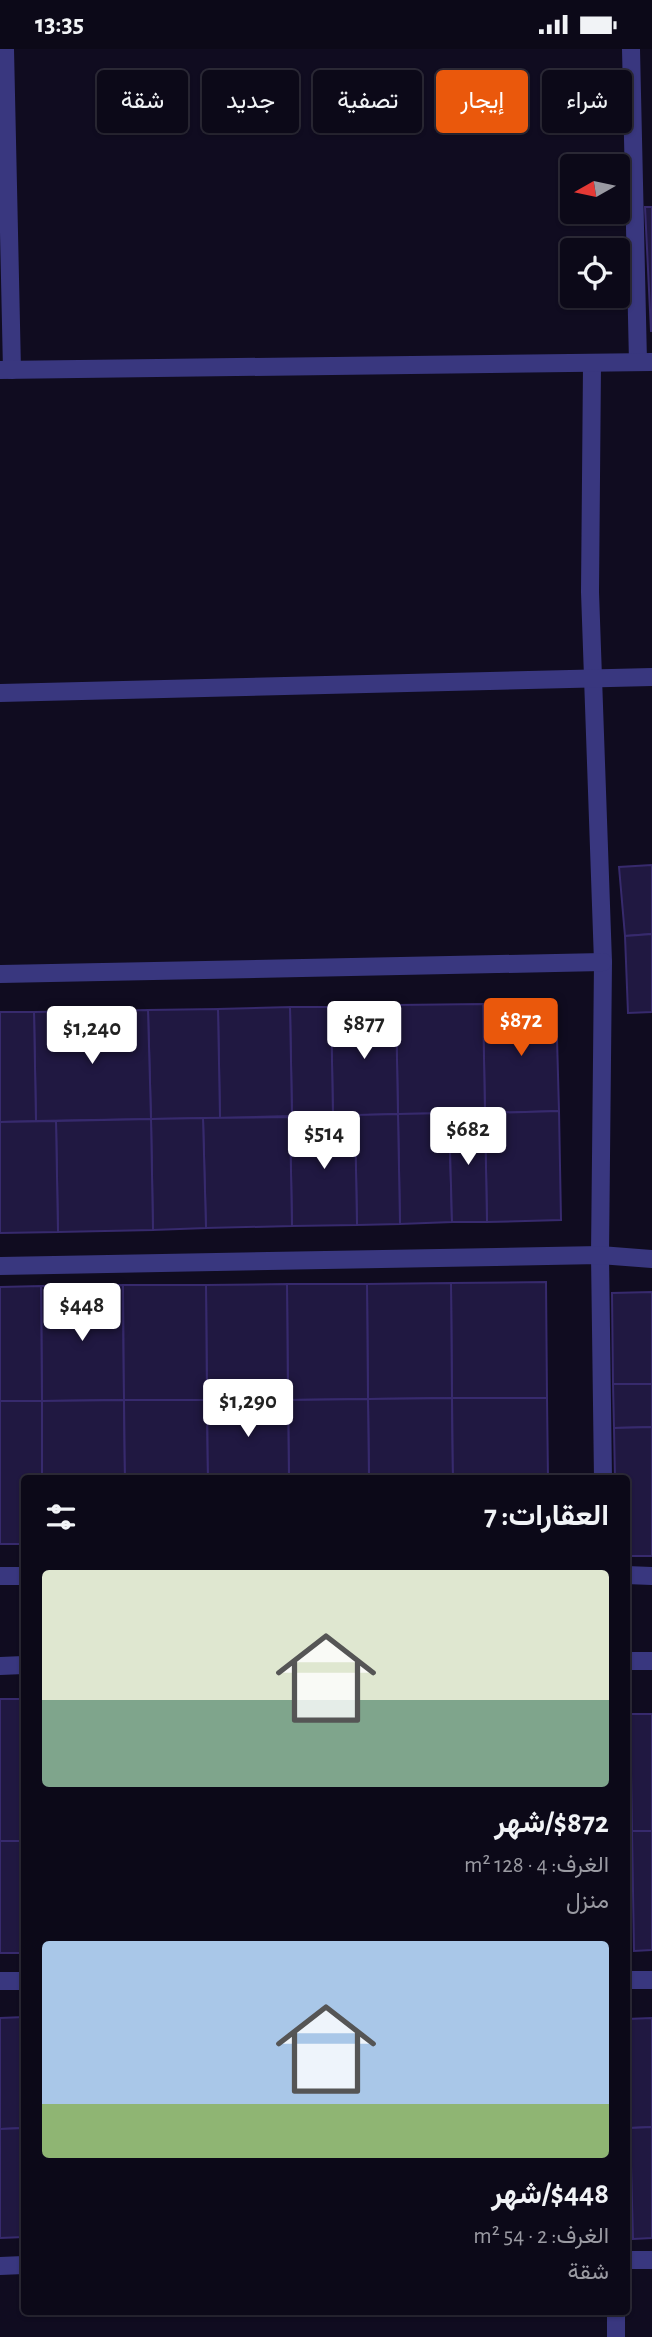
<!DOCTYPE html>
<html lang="ar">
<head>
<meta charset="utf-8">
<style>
  body { margin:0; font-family:"Alegreya Sans",Vazirmatn,sans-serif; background:#151221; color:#f1f3f6; direction:rtl; height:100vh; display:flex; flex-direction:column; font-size:26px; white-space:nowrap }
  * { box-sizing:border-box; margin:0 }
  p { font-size:23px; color:#9a9aa2 }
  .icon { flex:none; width:38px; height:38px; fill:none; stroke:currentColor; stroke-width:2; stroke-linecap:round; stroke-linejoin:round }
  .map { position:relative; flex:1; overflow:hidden; direction:ltr }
  .drawer { position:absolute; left:21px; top:1426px; width:609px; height:840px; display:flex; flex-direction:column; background:#0c0918; border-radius:7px; box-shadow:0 2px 5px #0004,0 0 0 2px #2c2a37; direction:rtl }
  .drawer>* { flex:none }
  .banner { position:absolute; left:21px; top:21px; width:611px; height:63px; direction:rtl; display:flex; gap:14px }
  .needle { width:46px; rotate:261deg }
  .buttons { position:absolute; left:560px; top:105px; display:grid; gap:14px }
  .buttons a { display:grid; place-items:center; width:70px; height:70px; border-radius:7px; background:#0c0918; box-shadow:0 2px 5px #0004,0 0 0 2px #2c2a37; font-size:35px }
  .price { position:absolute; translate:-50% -60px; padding:0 16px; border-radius:7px; background:#fff; color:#222; font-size:23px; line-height:46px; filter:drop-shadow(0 2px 4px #0008) }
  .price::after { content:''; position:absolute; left:50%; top:42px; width:21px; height:16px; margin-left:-10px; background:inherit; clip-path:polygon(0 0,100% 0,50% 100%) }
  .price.active { background:#ea580c; color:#fff }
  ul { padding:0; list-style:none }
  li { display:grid; align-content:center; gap:14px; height:371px; padding:0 21px }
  li span { display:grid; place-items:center; height:217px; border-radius:7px; color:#555 }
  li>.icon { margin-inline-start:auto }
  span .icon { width:126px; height:126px; fill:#fffc; stroke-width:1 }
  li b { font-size:30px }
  h2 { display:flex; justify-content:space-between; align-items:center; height:84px; padding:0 21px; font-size:30px }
  .pill { padding:0 24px; border-radius:7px; background:#0c0918; box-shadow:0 2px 5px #0004,0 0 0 2px #2c2a37; font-size:24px; line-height:63px }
  .pill.active { background:#ea580c; color:#fff }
  .status { display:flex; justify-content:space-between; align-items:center; height:49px; padding:0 35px; background:#0c0918; direction:ltr }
  .status svg { height:19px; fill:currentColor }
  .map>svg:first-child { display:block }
  .building { fill:#201841; stroke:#372a6d; stroke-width:2 }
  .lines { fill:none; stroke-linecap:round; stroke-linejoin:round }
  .minor { stroke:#39377f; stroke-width:18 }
</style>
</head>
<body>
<div class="status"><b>13:35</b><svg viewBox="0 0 49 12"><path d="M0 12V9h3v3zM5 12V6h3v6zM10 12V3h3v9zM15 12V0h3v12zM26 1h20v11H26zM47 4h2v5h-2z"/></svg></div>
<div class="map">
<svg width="652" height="2288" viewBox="0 0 652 2288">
  <rect width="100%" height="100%" fill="#100c20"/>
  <!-- building -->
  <g class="building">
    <polygon points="645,158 652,158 652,282 651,282"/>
    <polygon points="652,816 652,885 625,887 619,818"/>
    <polygon points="652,885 652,963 628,964 625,887"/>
    <polygon points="556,953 559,1062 485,1064 483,955"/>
    <polygon points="483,955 485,1064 398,1065 396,956"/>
    <polygon points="396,956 398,1065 333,1067 331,958"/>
    <polygon points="290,958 331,958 333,1067 292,1067"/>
    <polygon points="290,958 292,1067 220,1069 218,960"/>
    <polygon points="218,960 220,1069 151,1070 148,961"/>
    <polygon points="148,961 151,1070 36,1072 34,963"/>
    <polygon points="0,963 34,963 36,1072 0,1073"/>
    <polygon points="559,1062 561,1171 487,1173 485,1064"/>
    <polygon points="449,1064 452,1173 400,1175 398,1065"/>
    <polygon points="449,1064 485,1064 487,1173 452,1173"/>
    <polygon points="398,1065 400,1175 357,1176 355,1066"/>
    <polygon points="355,1066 357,1176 292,1177 290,1068"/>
    <polygon points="290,1068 292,1177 206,1179 203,1069"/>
    <polygon points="203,1069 206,1179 153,1181 151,1070"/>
    <polygon points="151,1070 153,1181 58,1183 56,1072"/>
    <polygon points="56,1072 58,1183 0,1184 0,1073"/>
    <polygon points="546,1233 547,1349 452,1349 451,1234"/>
    <polygon points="451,1234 452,1349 368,1350 367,1235"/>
    <polygon points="287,1235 367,1235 368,1350 288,1351"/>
    <polygon points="287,1235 288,1351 207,1351 206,1236"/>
    <polygon points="123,1236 124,1351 42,1352 41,1237"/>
    <polygon points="123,1236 206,1236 207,1351 124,1351"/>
    <polygon points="41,1237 42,1352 0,1352 0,1238"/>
    <polygon points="652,1243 652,1335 613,1335 612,1244"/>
    <polygon points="613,1335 652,1335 652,1378 614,1379"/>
    <polygon points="452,1349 453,1430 369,1430 368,1350"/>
    <polygon points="452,1349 547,1349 548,1430 453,1430"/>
    <polygon points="368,1350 369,1430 289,1430 288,1351"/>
    <polygon points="124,1351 125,1430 42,1430 42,1352"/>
    <polygon points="124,1351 207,1351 208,1430 125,1430"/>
    <polygon points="207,1351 288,1351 289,1430 208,1430"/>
    <polygon points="0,1352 42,1352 42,1430 24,1430 24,1495 0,1495"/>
    <polygon points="652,1378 652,1507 626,1507 626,1430 615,1430 614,1379"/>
    <rect x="0" y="1650" width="24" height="142"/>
    <polygon points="630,1665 652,1665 652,1782 632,1782"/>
    <polygon points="632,1782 652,1782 652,1901 634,1902"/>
    <rect x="0" y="1792" width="24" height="112"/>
    <polygon points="24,1968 24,2079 0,2080 0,1969"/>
    <polygon points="652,1969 652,2078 630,2079 627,1970"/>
    <polygon points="652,2078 652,2189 633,2190 630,2079"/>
    <polygon points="24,2079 24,2188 0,2189 0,2080"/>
  </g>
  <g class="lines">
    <!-- minor -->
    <g class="minor">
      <polyline points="5,0 12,321"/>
      <polyline points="631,0 638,313"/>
      <polyline points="592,316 590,543 603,913 600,1206 603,1430"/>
      <polyline points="0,321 652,313"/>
      <polyline points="0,644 652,628"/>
      <polyline points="0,925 603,913"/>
      <polyline points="0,1217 600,1206 652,1210"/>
      <polyline points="626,1526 652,1527"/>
      <polyline points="0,1527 24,1527"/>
      <polyline points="626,1612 652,1612"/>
      <polyline points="0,1617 24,1616"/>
      <polyline points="626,1931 652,1931"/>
      <polyline points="0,1932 24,1932"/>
      <polyline points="626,2211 652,2211"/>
      <polyline points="0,2217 24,2216"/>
      <polyline points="616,2263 616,2288"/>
    </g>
  </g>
</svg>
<div class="buttons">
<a><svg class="needle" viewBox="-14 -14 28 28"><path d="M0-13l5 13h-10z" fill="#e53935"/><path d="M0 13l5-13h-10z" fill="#9a9aa2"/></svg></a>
<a><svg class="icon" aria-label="locate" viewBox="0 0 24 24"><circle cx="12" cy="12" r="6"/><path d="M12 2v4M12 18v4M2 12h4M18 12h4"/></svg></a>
</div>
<b class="price active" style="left:521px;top:1009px">$872</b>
<b class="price" style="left:364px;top:1012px">$877</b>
<b class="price" style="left:92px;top:1017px">$1,240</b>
<b class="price" style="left:468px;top:1118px">$682</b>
<b class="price" style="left:324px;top:1122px">$514</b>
<b class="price" style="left:82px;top:1294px">$448</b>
<b class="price" style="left:248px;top:1390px">$1,290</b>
<div class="banner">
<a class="pill">شراء</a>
<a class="pill active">إيجار</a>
<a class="pill">تصفية</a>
<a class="pill">جديد</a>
<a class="pill">شقة</a>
</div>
<section class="drawer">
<h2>العقارات: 7<svg class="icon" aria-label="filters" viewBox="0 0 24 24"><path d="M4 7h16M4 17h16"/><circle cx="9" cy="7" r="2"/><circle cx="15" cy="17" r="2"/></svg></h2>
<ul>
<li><span style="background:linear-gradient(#dfe7d0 60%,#7fa58c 0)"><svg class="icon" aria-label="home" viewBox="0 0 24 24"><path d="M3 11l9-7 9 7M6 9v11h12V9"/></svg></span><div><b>$872/شهر</b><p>الغرف: 4 · 128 m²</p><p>منزل</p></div></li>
<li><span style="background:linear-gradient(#a9c7e8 75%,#8fb573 0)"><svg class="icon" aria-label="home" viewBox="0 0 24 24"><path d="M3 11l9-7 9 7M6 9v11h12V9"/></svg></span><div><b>$448/شهر</b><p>الغرف: 2 · 54 m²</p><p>شقة</p></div></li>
</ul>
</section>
</div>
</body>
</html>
